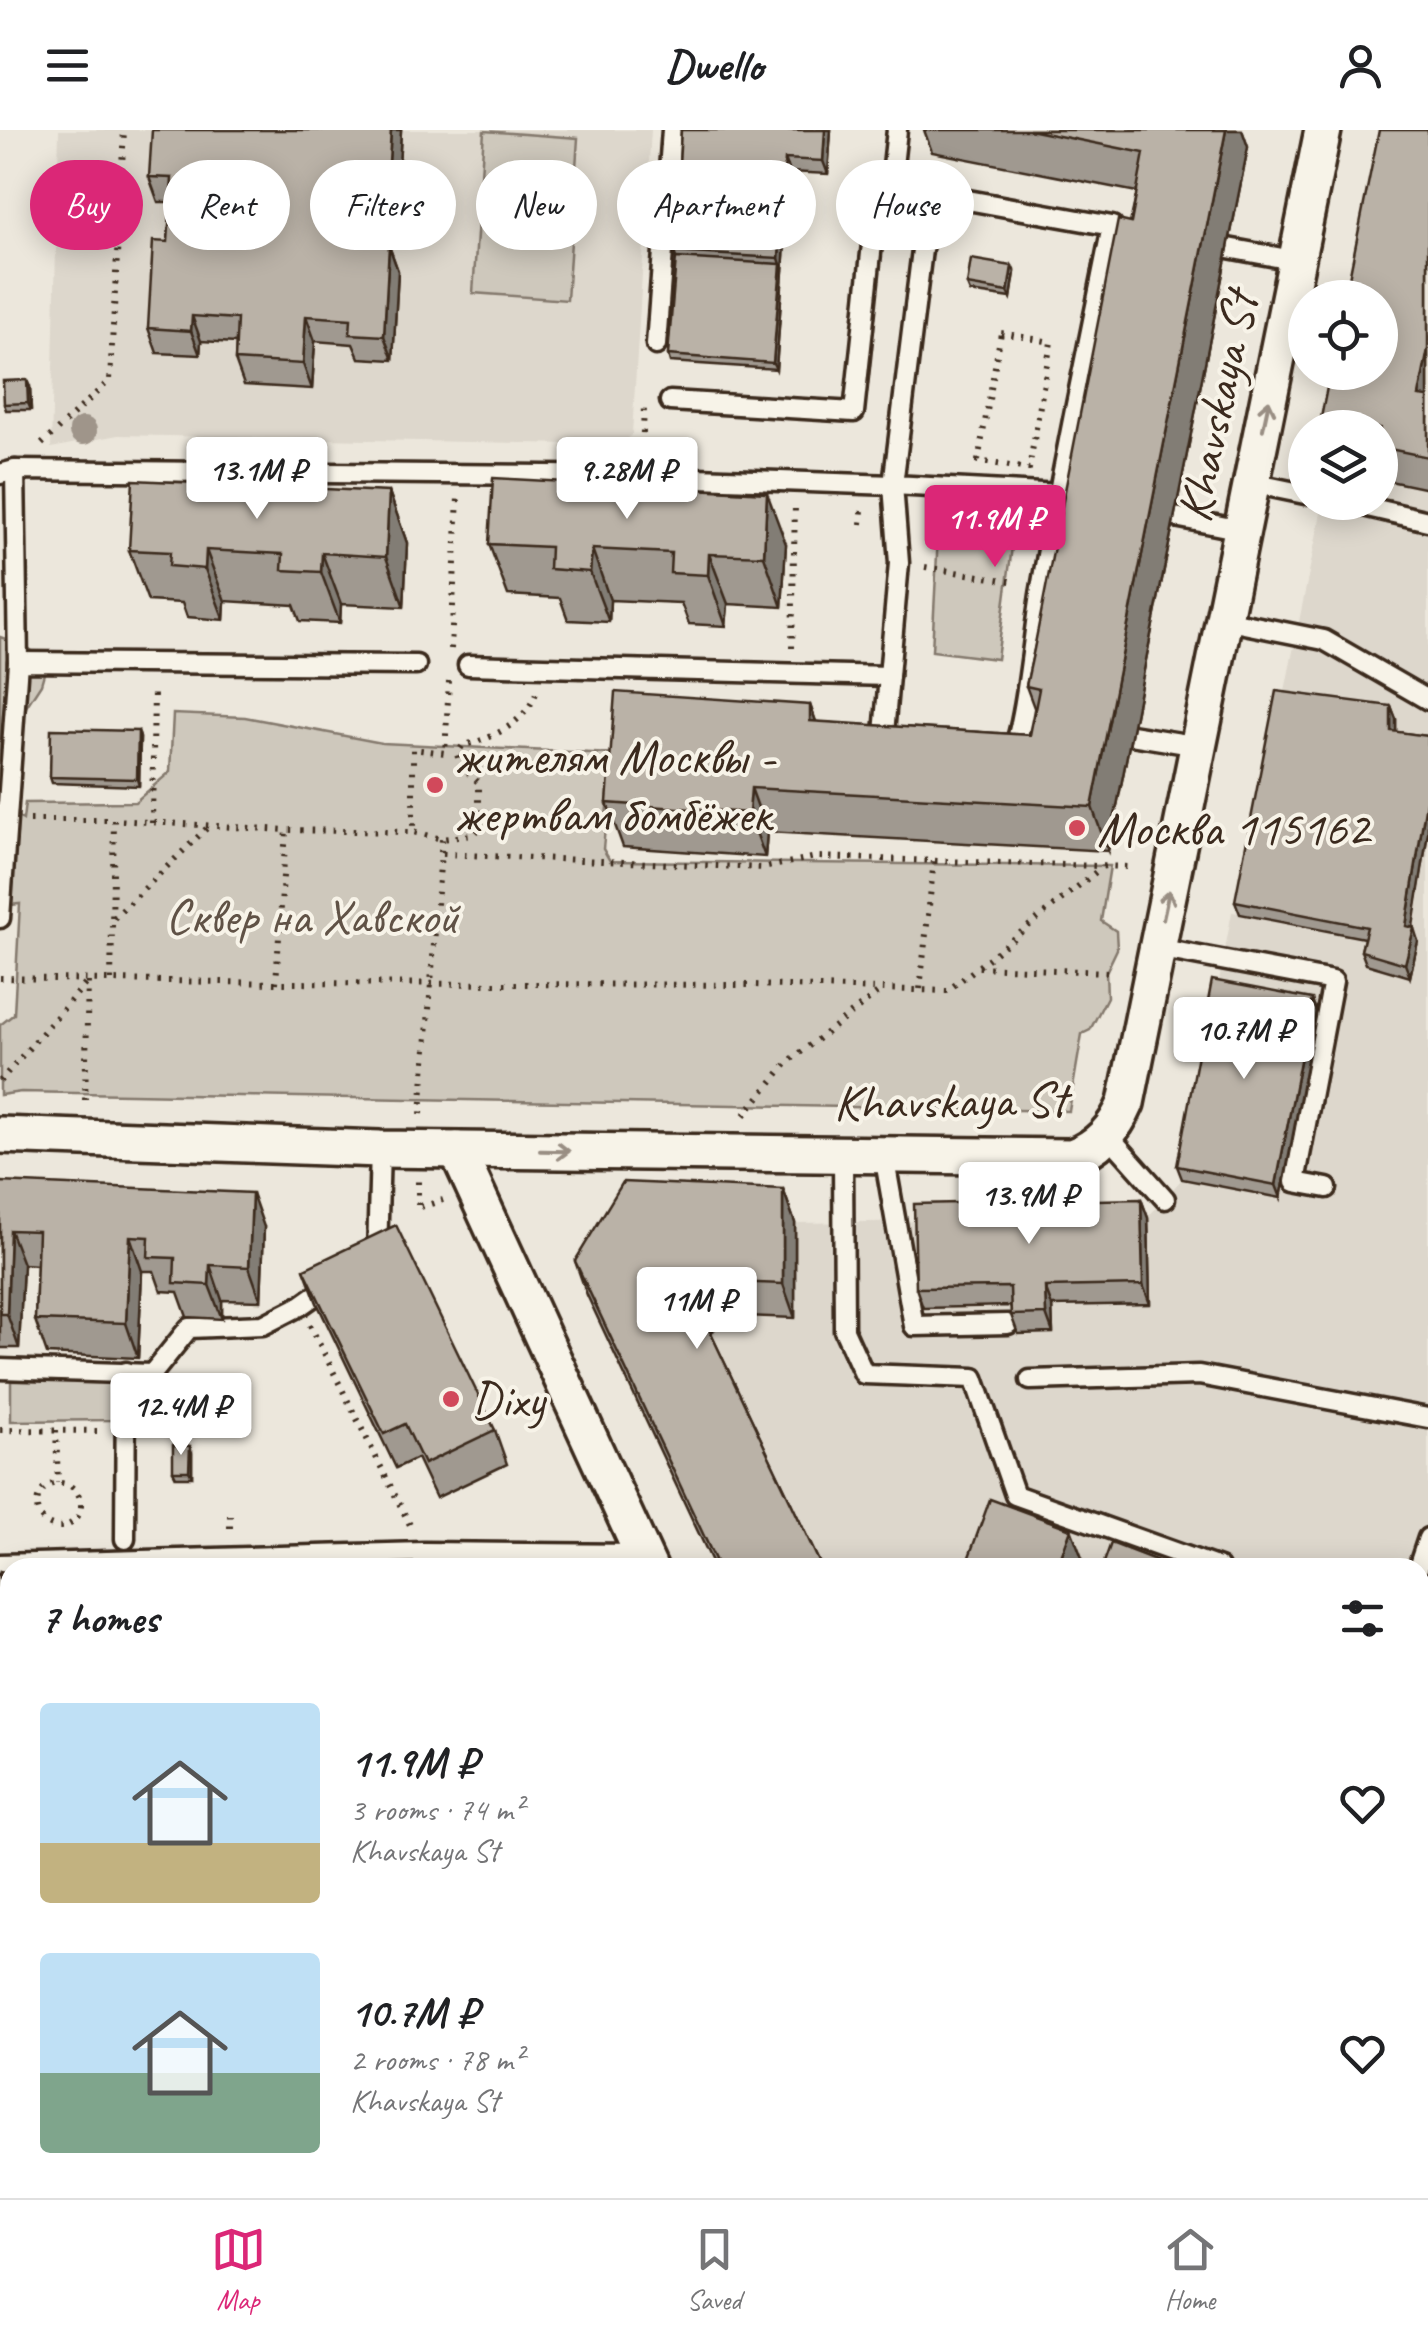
<!DOCTYPE html>
<html lang="en">
<head>
<meta charset="utf-8">
<style>
  body { margin:0; font-family:Caveat,sans-serif; background:#f6f6f6; color:#202124; height:100vh; display:flex; flex-direction:column; font-size:38px; white-space:nowrap }
  * { box-sizing:border-box; margin:0 }
  p { font-size:32px; color:#757577 }
  .icon { flex:none; width:55px; height:55px; fill:none; stroke:currentColor; stroke-width:2; stroke-linecap:round; stroke-linejoin:round }
  .map { position:relative; flex:1; overflow:hidden }
  .side { position:absolute; left:0px; top:1428px; width:1430px; height:642px; display:flex; flex-direction:column; background:#fff; border-radius:30px 30px 0 0; box-shadow:0 5px 25px #0003 }
  .side>* { flex:none }
  .guide { position:absolute; left:30px; top:30px; width:1370px; height:90px; display:flex; gap:20px }
  .buttons { position:absolute; left:1288px; top:150px; display:grid; gap:20px }
  .buttons a { display:grid; place-items:center; width:110px; height:110px; border-radius:50%; background:#fff; box-shadow:0 5px 25px #0003; font-size:50px }
  .price { position:absolute; translate:-50% -85px; padding:0 22px; border-radius:10px; background:#fff; color:#222; font-size:32px; line-height:65px; filter:drop-shadow(0 2px 5px #0008) }
  .price::after { content:''; position:absolute; left:50%; top:60px; width:30px; height:22px; margin-left:-15px; background:inherit; clip-path:polygon(0 0,100% 0,50% 100%) }
  .price.active { background:#db2777; color:#fff }
  ul { padding:0; list-style:none }
  li { display:flex; align-items:center; gap:30px; height:250px; padding:0 40px }
  li span { display:grid; place-items:center; flex:none; width:280px; height:200px; border-radius:10px; color:#555 }
  li>.icon { margin-inline-start:auto }
  span .icon { width:120px; height:120px; fill:#fffc; stroke-width:1 }
  li b { font-size:42px }
  h2 { display:flex; justify-content:space-between; align-items:center; height:120px; padding:0 40px; font-size:42px }
  .chip { padding:0 35px; border-radius:45px; background:#fff; box-shadow:0 5px 25px #0003; font-size:35px; line-height:90px }
  .chip.active { background:#db2777; color:#fff }
  header { display:flex; justify-content:space-between; align-items:center; height:130px; padding:0 40px; background:#fff; font-size:45px; font-weight:800 }
  .tab-bar { display:flex; justify-content:space-around; align-items:center; height:140px; border-top:2px solid #e0e0e0; background:#fff; font-size:28px; color:#757577 }
  .tab-bar a { display:grid; justify-items:center; gap:5px }
  .tab-bar .active { color:#db2777 }
  .map>svg:first-child { display:block }
  .built { fill:#ddd7cc }
  .green { fill:#cec8bc; stroke:#84796d; stroke-width:2.5 }
  .lines { fill:none; stroke-linecap:round; stroke-linejoin:round }
  .lane-casing { stroke:#3b2a1e; stroke-width:25 }
  .street-casing { stroke:#3b2a1e; stroke-width:42 }
  .path { stroke:#3b2a1e; stroke-width:6; stroke-dasharray:2.5 8; stroke-linecap:butt }
  .lane { stroke:#f7f3e8; stroke-width:18 }
  .street { stroke:#f7f3e8; stroke-width:35 }
  .tree { fill:#9f958a }
  .wall { fill:#a09990; stroke:#3b2a1e; stroke-width:2.5 }
  .shaded-wall { fill:#827d75; stroke:#3b2a1e; stroke-width:2.5 }
  .building { fill:#bab2a7; stroke:#3b2a1e; stroke-width:2.5 }
  .oneway { stroke:#998e83 }
  .poi-dot { fill:#d1495b; stroke:#f7f3e8; stroke-width:4 }
  .labels { text-anchor:middle; dominant-baseline:central; stroke-width:8; stroke-linejoin:round; paint-order:stroke }
  .street-label { font-size:50px; fill:#3b2a1e; stroke:#f7f3e8 }
  .poi-label { font-size:50px; fill:#3b2a1e; stroke:#f7f3e8; text-anchor:start }
  .park-label { font-size:50px; fill:#605246; stroke:#f7f3e8 }
</style>
</head>
<body>
<header><svg class="icon" aria-label="menu" viewBox="0 0 24 24"><path d="M4 6h16M4 12h16M4 18h16"/></svg>Dwello<svg class="icon" aria-label="person" viewBox="0 0 24 24"><circle cx="12" cy="8" r="4"/><path d="M4 21q1-7 8-7t8 7"/></svg></header>
<div class="map">
<svg width="1428" height="2068" viewBox="0 0 1428 2068">
  <rect width="100%" height="100%" fill="#ece7dc"/>
  <filter id="ink" filterUnits="userSpaceOnUse"><feTurbulence type="fractalNoise" baseFrequency=".01" numOctaves="2"/><feDisplacementMap in="SourceGraphic" scale="20" xChannelSelector="R" yChannelSelector="G"/><feConvolveMatrix kernelMatrix="1 2 1 2 8 2 1 2 1" color-interpolation-filters="sRGB"/></filter>
  <g filter="url(#ink)">
    <!-- built -->
    <g class="built">
      <polygon points="59,0 651,0 632,304 622,315 118,305 51,318"/>
      <polygon points="1428,0 1428,1841 1420,1838 1420,1438 715,1437 636,1087 795,1093 1147,1088 1182,1049 1232,782 1240,783 1323,373 1380,372 1380,168"/>
    </g>
    <!-- green -->
    <g class="green">
      <polygon points="484,1 578,8 567,170 473,163"/>
      <polygon points="938,405 1012,417 997,529 932,521"/>
      <polygon points="0,507 26,516 47,533 41,554 9,603 13,684 23,690 25,673 135,672 170,642 173,584 245,587 382,613 612,624 603,719 610,731 1110,736 1101,791 1116,801 1117,819 1106,842 1107,867 1090,900 1082,904 1069,981 21,962 0,965 0,895 14,884 20,774 0,776"/>
      <polygon points="113,1250 113,1290 11,1291 11,1251"/>
    </g>
    <g class="lines">
      <defs>
        <g id="lane">
          <polyline points="897,0 891,54 929,63"/>
          <polyline points="1228,118 1298,131"/>
          <polyline points="656,215 672,0"/>
          <polyline points="670,271 854,282 874,95 923,103"/>
          <polyline points="15,340 18,532"/>
          <polyline points="0,344 15,340 641,346 893,355 899,433 889,546 468,535"/>
          <polyline points="1252,353 1305,364"/>
          <polyline points="1346,372 1428,391"/>
          <polyline points="1175,387 1242,400"/>
          <polyline points="1224,490 1324,510 1428,570"/>
          <polyline points="1131,605 1199,616"/>
          <polyline points="883,615 889,546"/>
          <path d="M 1011,625 C 1026,597 1034,497 1041,459 C 1062,338 1088,217 1112,96 L 929,63 L 893,355 L 1060,364 L 1086,370"/>
          <polyline points="0,788 18,532 416,535"/>
          <polyline points="1157,818 1333,851 1295,1052 1327,1058"/>
          <polyline points="1108,1005 1165,1069"/>
          <polyline points="843,1025 844,1200 864,1244 974,1248 1015,1365 1219,1438"/>
          <polyline points="884,1025 914,1196 1008,1194"/>
          <polyline points="377,1124 380,1019"/>
          <polyline points="0,1239 152,1244 189,1198 263,1195 300,1176 334,1152"/>
          <polyline points="1030,1250 1199,1245 1428,1288"/>
          <polyline points="125,1409 126,1242"/>
          <polyline points="0,1434 424,1422 643,1424"/>
          <polyline points="1418,1438 1428,1408"/>
          <polyline points="1420,1509 1428,1512"/>
          <polyline points="0,1646 10,1646"/>
          <polyline points="1420,1696 1428,1673"/>
          <polyline points="1420,1960 1428,1938"/>
          <polyline points="769,2060 769,2068"/>
          <polyline points="385,2068 385,2060"/>
          <polyline points="544,2068 544,2060"/>
          <polyline points="1385,2068 1387,2060"/>
        </g>
        <g id="street">
          <path d="M 0,1005 L 380,1019 L 1072,1027 C 1099,1017 1115,999 1126,973 L 1323,0"/>
          <polyline points="457,1020 649,1438"/>
          <polyline points="1420,1903 1428,1906"/>
        </g>
      </defs>
      <!-- lane casing -->
      <use href="#lane" class="lane-casing"/>
      <!-- street casing -->
      <use href="#street" class="street-casing"/>
      <!-- path -->
      <g class="path">
        <polygon points="1001,203 1051,212 1029,339 978,331"/>
        <polyline points="42,314 110,250 124,0"/>
        <polyline points="642,324 644,277"/>
        <polyline points="861,394 862,380"/>
        <polyline points="925,437 1016,452"/>
        <polyline points="792,518 795,376"/>
        <polyline points="451,519 458,367"/>
        <path d="M 449,551 L 445,623 L 413,619 L 413,702 L 442,709 L 472,705 L 479,698 L 479,653 L 460,635 L 457,624 L 463,615 C 492,610 530,590 537,559"/>
        <polyline points="30,690 114,690"/>
        <polyline points="152,693 154,559"/>
        <polyline points="443,724 763,738 816,727 1129,737"/>
        <polyline points="114,788 208,697"/>
        <polyline points="979,836 1102,737"/>
        <polyline points="0,848 276,853 754,855 947,861 978,837 1109,842"/>
        <polyline points="111,850 114,690 286,700 413,702"/>
        <polyline points="276,853 286,700"/>
        <polyline points="920,859 934,730"/>
        <polyline points="0,951 88,851"/>
        <polyline points="85,970 88,851"/>
        <polyline points="421,984 442,709"/>
        <polyline points="744,985 788,932 883,859"/>
        <polyline points="418,1075 418,1051"/>
        <polyline points="421,1077 443,1070"/>
        <polyline points="310,1195 412,1399"/>
        <polyline points="0,1300 100,1301"/>
        <polyline points="56,1300 58,1353"/>
        <circle cx="59" cy="1375" r="22"/>
        <polyline points="230,1385 230,1403"/>
        <polyline points="1420,2029 1428,2032"/>
      </g>
      <!-- lane -->
      <use href="#lane" class="lane"/>
      <!-- street -->
      <use href="#street" class="street"/>
    </g>
    <!-- trees -->
    <circle class="tree" cx="83" cy="301" r="14"/>
    <!-- wall -->
    <g class="wall">
      <polygon points="401,0 397,73 378,71 376,115 389,116 398,141 393,230 359,228 353,214 315,211 312,259 244,255 235,230 236,213 201,211 200,225 157,223 148,198 168,112 171,72 158,72 149,47"/>
      <polygon points="681,0 831,0 828,44 790,42 776,239 670,232 668,225 676,128 674,122"/>
      <polygon points="924,0 1242,0 1248,17 1108,721 767,702 765,727 623,717 607,673 810,575 816,592 1030,605 1035,580 1026,556 1137,62 932,22"/>
      <polygon points="1428,0 1428,359 1380,349 1380,298"/>
      <polygon points="1015,142 1011,168 970,162 967,155"/>
      <polygon points="30,257 31,280 6,280 4,274"/>
      <polygon points="389,362 407,413 404,477 341,474 340,493 300,491 294,475 225,471 224,490 187,487 182,473 148,471 129,420"/>
      <polygon points="489,414 786,414 782,477 728,474 726,496 689,494 681,473 610,470 609,492 568,490 560,468 508,465"/>
      <polygon points="1391,576 1396,589 1396,602 1428,606 1428,702 1412,798 1418,811 1410,847 1366,834 1361,821 1364,808 1240,784 1235,771"/>
      <polygon points="138,601 140,608 139,656 52,653 50,647"/>
      <polygon points="1316,882 1281,1068 1182,1049 1177,1036"/>
      <polygon points="0,1052 264,1097 261,1171 222,1170 222,1189 187,1187 178,1162 161,1161 154,1141 142,1141 138,1228 47,1224 35,1190 37,1135 23,1134 19,1218 0,1218"/>
      <polygon points="783,1059 795,1093 795,1188 724,1185 711,1204 822,1438 715,1438 587,1165 575,1131"/>
      <polygon points="1141,1069 1148,1088 1150,1174 1052,1176 1053,1203 1018,1204 1011,1185 1011,1176 923,1178 916,1158"/>
      <polygon points="304,1139 495,1300 507,1334 436,1368 417,1328 396,1338 317,1173"/>
      <polygon points="192,1323 192,1347 176,1347 173,1341"/>
      <rect x="0" y="1442" width="10" height="131"/>
      <polygon points="1420,1535 1428,1538 1428,1615 1420,1612"/>
      <polygon points="1420,1701 1428,1704 1428,1860 1420,1857"/>
      <polygon points="1053,2060 1360,2060 1357,2068 1075,2068"/>
    </g>
    <!-- shaded-wall -->
    <g class="shaded-wall">
      <polygon points="391,0 401,0 397,73 388,48"/>
      <polygon points="825,0 831,0 828,44 823,31"/>
      <polygon points="1226,0 1242,0 1248,17 1108,721 1092,677"/>
      <polygon points="785,29 790,42 783,141 779,128"/>
      <polygon points="369,47 378,71 374,139 365,114"/>
      <polygon points="389,116 398,141 393,230 384,206"/>
      <polygon points="781,134 783,141 776,239 773,233"/>
      <polygon points="1012,136 1015,142 1011,168 1008,162"/>
      <polygon points="192,186 201,211 200,225 191,201"/>
      <polygon points="306,186 315,211 312,259 303,234"/>
      <polygon points="1428,219 1428,289 1419,266"/>
      <polygon points="27,250 30,257 31,280 28,273"/>
      <polygon points="389,362 407,413 404,477 386,427"/>
      <polygon points="767,363 786,414 782,477 764,426"/>
      <polygon points="592,419 610,470 609,492 590,442"/>
      <polygon points="206,420 225,471 224,490 205,439"/>
      <polygon points="322,423 341,474 340,493 321,442"/>
      <polygon points="709,424 728,474 726,496 708,445"/>
      <polygon points="810,575 826,619 810,591"/>
      <polygon points="1391,576 1396,589 1396,614 1391,601"/>
      <polygon points="138,601 140,608 139,656 137,649"/>
      <polygon points="751,658 767,702 765,727 749,683"/>
      <polygon points="1428,660 1428,702 1411,809 1406,796"/>
      <polygon points="1414,798 1418,811 1410,847 1405,834"/>
      <polygon points="1312,869 1316,882 1281,1068 1276,1055"/>
      <polygon points="783,1059 795,1093 795,1188 783,1154"/>
      <polygon points="252,1063 264,1097 261,1171 249,1137"/>
      <polygon points="1141,1069 1148,1088 1150,1174 1143,1155"/>
      <polygon points="10,1100 23,1134 19,1218 7,1184"/>
      <polygon points="130,1106 142,1141 138,1228 126,1193"/>
      <polygon points="210,1135 222,1170 222,1189 209,1155"/>
      <polygon points="711,1151 724,1185 709,1207 696,1172"/>
      <polygon points="1045,1157 1052,1176 1053,1203 1046,1184"/>
      <polygon points="190,1316 192,1323 192,1347 189,1341"/>
      <polygon points="1071,1399 1084,1433 1082,1438 1057,1438"/>
      <rect x="500" y="2060" width="17" height="8"/>
      <polygon points="895,2060 914,2060 911,2068 897,2068"/>
      <polygon points="1328,2060 1360,2060 1357,2068 1331,2068"/>
    </g>
    <!-- building -->
    <g class="building">
      <polygon points="152,0 391,0 388,48 369,47 365,114 389,116 384,206 350,204 351,189 306,186 303,234 235,230 237,189 192,186 191,201 148,198 153,111 168,112 172,48 149,47"/>
      <polygon points="681,0 825,0 823,31 785,29 779,128 674,122"/>
      <polygon points="1029,0 1226,0 1092,677 751,658 749,683 607,673 615,562 810,575 810,591 1030,605 1039,559 1026,556 1034,519 1118,90 1131,93 1144,23"/>
      <polygon points="1379,0 1428,0 1428,219 1419,266 1428,267 1428,327 1380,317 1380,298 1319,298 1330,242 1380,242 1380,168 1345,168"/>
      <polygon points="676,128 781,134 773,233 668,225"/>
      <polygon points="971,129 1012,136 1008,162 967,155"/>
      <polygon points="27,250 28,273 4,274 3,251"/>
      <polygon points="493,348 767,363 764,426 709,424 708,445 670,443 671,423 592,419 590,442 549,439 550,417 489,414"/>
      <polygon points="133,350 389,362 386,427 322,423 321,442 282,440 283,424 206,420 205,439 169,436 170,422 129,420"/>
      <polygon points="1276,561 1391,576 1391,601 1428,606 1428,660 1406,796 1414,798 1405,834 1361,821 1367,797 1235,771"/>
      <polygon points="51,599 138,601 137,649 50,647"/>
      <polygon points="1212,850 1312,869 1276,1055 1177,1036"/>
      <polygon points="0,1052 252,1063 249,1137 210,1135 209,1155 174,1153 175,1128 148,1127 149,1107 130,1106 126,1193 35,1190 38,1101 10,1100 7,1184 0,1184"/>
      <polygon points="623,1052 783,1059 783,1154 711,1151 696,1172 822,1438 719,1438 575,1131"/>
      <polygon points="1141,1069 1143,1155 1045,1157 1046,1184 1011,1185 1010,1157 916,1158 914,1074"/>
      <polygon points="396,1095 495,1300 424,1334 405,1294 384,1304 304,1139"/>
      <polygon points="173,1315 190,1316 189,1341 173,1341"/>
      <polygon points="990,1369 1071,1399 1057,1438 965,1438"/>
      <polygon points="1111,1413 1176,1438 1102,1438"/>
      <polygon points="530,1435 530,1438 320,1438"/>
      <rect x="0" y="1442" width="10" height="80"/>
      <polygon points="1420,1535 1428,1538 1428,1581 1424,1592 1420,1590"/>
      <polygon points="1420,1701 1428,1704 1428,1812 1420,1809"/>
      <polygon points="1420,1832 1428,1835 1428,1854 1420,1851"/>
      <rect x="408" y="2060" width="92" height="8"/>
      <rect x="564" y="2060" width="160" height="8"/>
      <polygon points="800,2060 895,2060 897,2068 801,2068"/>
      <polygon points="1176,2060 1338,2060 1336,2068 1198,2068"/>
    </g>
    <!-- one-way arrows -->
    <defs><path id="oneway-shaft" d="M-6 0H5M1.5-3L5.5 0L1.5 3" fill="none" stroke-width="1.6" stroke-linecap="round" stroke-linejoin="round" transform="scale(2.5)"/></defs>
    <g class="oneway">
      <use href="#oneway-shaft" transform="translate(1266 285) rotate(-78)"/>
      <use href="#oneway-shaft" transform="translate(1166 775) rotate(-78)"/>
      <use href="#oneway-shaft" transform="translate(555 1021) rotate(1)"/>
    </g>
  </g>
  <!-- markers -->
  <g class="poi-dot">
    <circle cx="435" cy="655" r="10"/>
    <circle cx="1077" cy="698" r="10"/>
    <circle cx="451" cy="1269" r="10"/>
  </g>
  <g class="labels">
    <!-- street labels -->
    <g class="street-label">
      <text transform="translate(1217 277) rotate(-78)">Khavskaya St</text>
      <text transform="translate(950 971) rotate(-1)">Khavskaya St</text>
    </g>
    <!-- poi labels -->
    <g class="poi-label">
      <text x="455" y="626">жителям Москвы -<tspan x="455" dy="58">жертвам бомбёжек</tspan></text>
      <text x="1097" y="698">Москва 115162</text>
      <text x="471" y="1269">Dixy</text>
    </g>
    <!-- park labels -->
    <g class="park-label">
      <text x="312" y="786">Сквер на Хавской</text>
    </g>
  </g>
</svg>
<div class="buttons">
<a><svg class="icon" aria-label="locate" viewBox="0 0 24 24"><circle cx="12" cy="12" r="6"/><path d="M12 2v4M12 18v4M2 12h4M18 12h4"/></svg></a>
<a><svg class="icon" aria-label="layers" viewBox="0 0 24 24"><path d="M12 4l9 5-9 5-9-5zM3 14l9 5 9-5"/></svg></a>
</div>
<b class="price" style="left:257px;top:392px">13.1M ₽</b>
<b class="price" style="left:627px;top:392px">9.28M ₽</b>
<b class="price active" style="left:995px;top:440px">11.9M ₽</b>
<b class="price" style="left:1244px;top:952px">10.7M ₽</b>
<b class="price" style="left:1029px;top:1117px">13.9M ₽</b>
<b class="price" style="left:697px;top:1222px">11M ₽</b>
<b class="price" style="left:181px;top:1328px">12.4M ₽</b>
<div class="guide">
<a class="chip active">Buy</a>
<a class="chip">Rent</a>
<a class="chip">Filters</a>
<a class="chip">New</a>
<a class="chip">Apartment</a>
<a class="chip">House</a>
</div>
<section class="side">
<h2>7 homes<svg class="icon" aria-label="filters" viewBox="0 0 24 24"><path d="M4 7h16M4 17h16"/><circle cx="9" cy="7" r="2"/><circle cx="15" cy="17" r="2"/></svg></h2>
<ul>
<li><span style="background:linear-gradient(#bfe0f5 70%,#c2b280 0)"><svg class="icon" aria-label="home" viewBox="0 0 24 24"><path d="M3 11l9-7 9 7M6 9v11h12V9"/></svg></span><div><b>11.9M ₽</b><p>3 rooms · 74 m²</p><p>Khavskaya St</p></div><svg class="icon" aria-label="heart" viewBox="0 0 24 24"><path d="M12 20l-8-8c-3-5 5-10 8-4 3-6 11-1 8 4z"/></svg></li>
<li><span style="background:linear-gradient(#bfe0f5 60%,#7fa58c 0)"><svg class="icon" aria-label="home" viewBox="0 0 24 24"><path d="M3 11l9-7 9 7M6 9v11h12V9"/></svg></span><div><b>10.7M ₽</b><p>2 rooms · 78 m²</p><p>Khavskaya St</p></div><svg class="icon" aria-label="heart" viewBox="0 0 24 24"><path d="M12 20l-8-8c-3-5 5-10 8-4 3-6 11-1 8 4z"/></svg></li>
</ul>
</section>
</div>
<nav class="tab-bar">
<a class="active"><svg class="icon" aria-label="map" viewBox="0 0 24 24"><path d="M3 6l6-2 6 2 6-2v14l-6 2-6-2-6 2zM9 4v14M15 6v14"/></svg>Map</a>
<a><svg class="icon" aria-label="saved" viewBox="0 0 24 24"><path d="M7 4h10v16l-5-4-5 4z"/></svg>Saved</a>
<a><svg class="icon" aria-label="home" viewBox="0 0 24 24"><path d="M3 11l9-7 9 7M6 9v11h12V9"/></svg>Home</a>
</nav>
</body>
</html>
